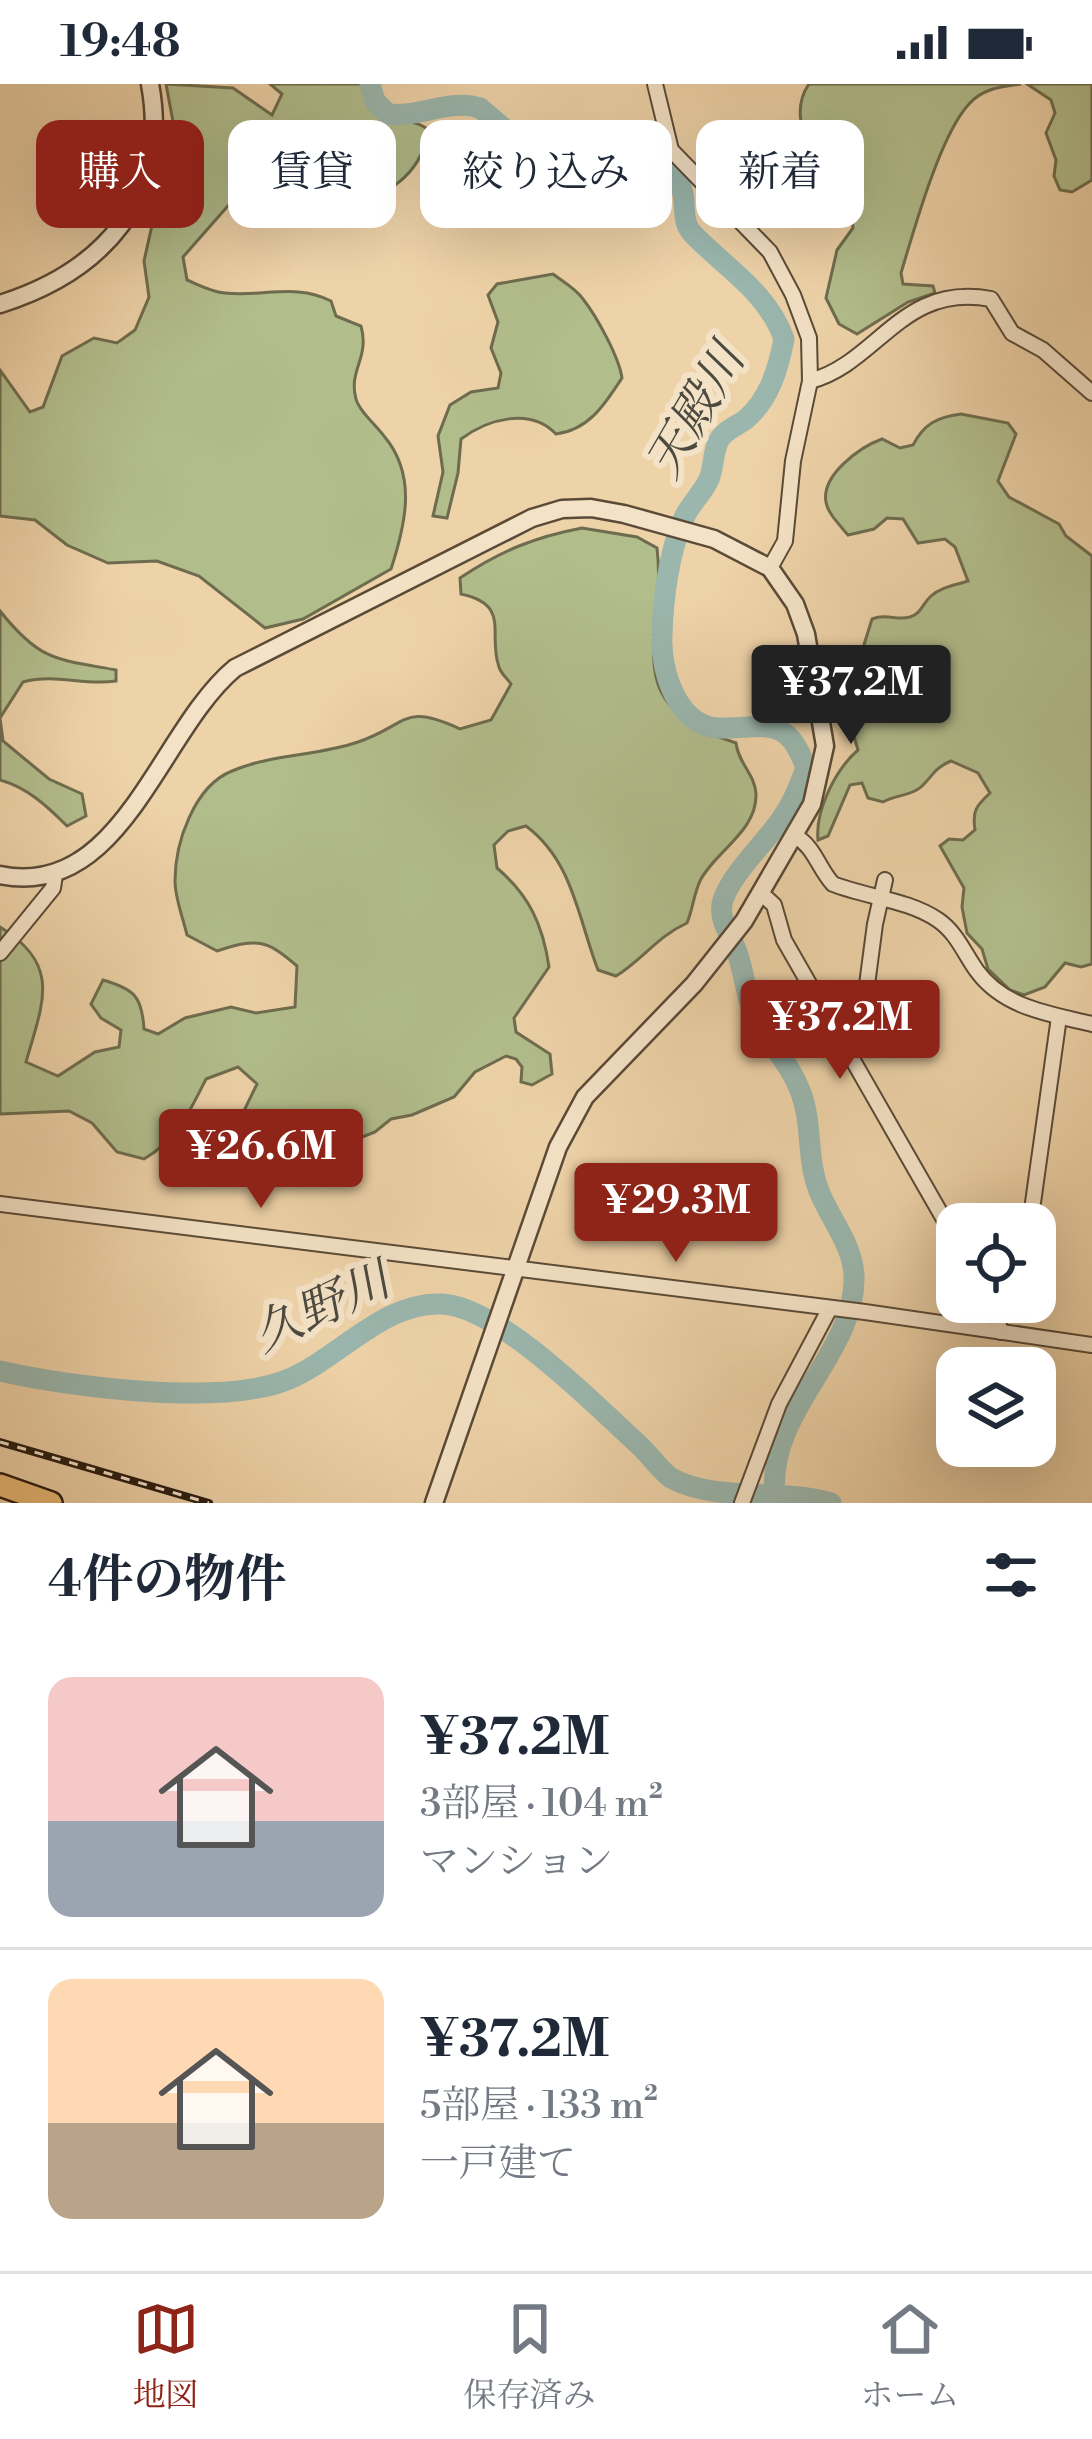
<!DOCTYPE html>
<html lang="ja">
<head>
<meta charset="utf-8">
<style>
  body { margin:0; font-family:"Libre Bodoni","Noto Serif JP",serif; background:#f2f2f3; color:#1f2937; height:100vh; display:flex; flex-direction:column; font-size:45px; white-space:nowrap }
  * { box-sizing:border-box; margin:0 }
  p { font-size:39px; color:#747a83 }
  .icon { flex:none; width:66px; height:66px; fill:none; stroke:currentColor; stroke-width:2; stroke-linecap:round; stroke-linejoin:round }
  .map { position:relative; height:1419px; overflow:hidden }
  .side { display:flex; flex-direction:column; background:#fff; flex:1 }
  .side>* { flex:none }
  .top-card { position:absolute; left:36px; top:36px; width:1020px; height:108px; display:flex; gap:24px }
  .controls { position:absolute; left:936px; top:1119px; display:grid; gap:24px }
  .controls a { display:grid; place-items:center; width:120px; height:120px; border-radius:24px; background:#fff; box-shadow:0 12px 48px #0002; font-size:60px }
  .price { position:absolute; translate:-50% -102px; padding:0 27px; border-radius:12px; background:#8f2418; color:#fff; font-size:39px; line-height:78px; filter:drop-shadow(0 3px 6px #0008) }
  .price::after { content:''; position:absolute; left:50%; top:72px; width:36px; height:27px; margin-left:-18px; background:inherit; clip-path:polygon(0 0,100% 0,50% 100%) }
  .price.on { background:#222; color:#fff }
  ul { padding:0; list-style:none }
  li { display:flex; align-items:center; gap:36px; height:300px; padding:0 48px }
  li+li { border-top:3px solid #e0e1e3 }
  li span { display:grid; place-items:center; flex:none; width:336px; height:240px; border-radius:24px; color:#555 }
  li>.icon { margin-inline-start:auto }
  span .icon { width:144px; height:144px; fill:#fffc; stroke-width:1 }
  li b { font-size:51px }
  h2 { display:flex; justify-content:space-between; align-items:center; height:144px; padding:0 48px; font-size:51px }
  .pill { padding:0 42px; border-radius:24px; background:#fff; box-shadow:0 12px 48px #0002; font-size:42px; line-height:108px }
  .pill.on { background:#8f2418; color:#fff }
  .status { display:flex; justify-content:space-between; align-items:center; height:84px; padding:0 60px; background:#fff; direction:ltr }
  .status svg { height:33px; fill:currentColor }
  .dock { display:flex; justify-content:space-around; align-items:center; height:168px; border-top:3px solid #e0e1e3; background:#fff; font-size:33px; color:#747a83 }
  .dock a { display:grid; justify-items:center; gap:6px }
  .dock .on { color:#8f2418 }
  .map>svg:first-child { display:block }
  .green { fill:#b2bd8c; stroke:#6e6c4e; stroke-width:3 }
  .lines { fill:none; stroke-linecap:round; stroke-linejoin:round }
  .river { stroke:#9ab6ad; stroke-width:21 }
  .minor-casing { stroke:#5a4a37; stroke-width:18 }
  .tertiary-casing { stroke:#5a4a37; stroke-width:21 }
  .primary-casing { stroke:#291c11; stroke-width:26 }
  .minor { stroke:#f4e2c6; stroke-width:14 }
  .tertiary { stroke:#f4e2c6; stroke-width:16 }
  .primary { stroke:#e7b974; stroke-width:21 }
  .rail-casing { stroke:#291c11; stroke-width:8 }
  .rail { stroke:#f4e2c6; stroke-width:3; stroke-dasharray:9; stroke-linecap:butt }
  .labels { text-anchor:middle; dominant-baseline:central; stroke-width:12; stroke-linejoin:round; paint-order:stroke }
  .water-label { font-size:48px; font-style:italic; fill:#4b4a40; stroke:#f4e2c6 }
</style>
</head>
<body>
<div class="status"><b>19:48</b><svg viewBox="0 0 49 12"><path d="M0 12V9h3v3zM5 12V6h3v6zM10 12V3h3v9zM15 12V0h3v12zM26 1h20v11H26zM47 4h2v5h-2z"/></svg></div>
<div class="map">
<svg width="1092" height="1419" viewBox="0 0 1092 1419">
  <rect width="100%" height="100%" fill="#eed2a8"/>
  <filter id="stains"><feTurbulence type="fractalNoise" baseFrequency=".00167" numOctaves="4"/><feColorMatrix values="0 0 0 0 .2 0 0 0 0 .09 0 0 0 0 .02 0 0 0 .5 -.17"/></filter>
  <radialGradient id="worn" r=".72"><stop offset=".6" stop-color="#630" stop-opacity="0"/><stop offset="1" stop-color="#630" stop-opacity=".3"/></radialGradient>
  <!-- green -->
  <g class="green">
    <path d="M 166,0 L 233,4 L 272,31 L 282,10 L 270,0 L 362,0 C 377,55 395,24 428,45 C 423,88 393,106 357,122 L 327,113 L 292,92 L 241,107 L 183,173 L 187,196 C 199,201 212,208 225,209 C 264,213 296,199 331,217 L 336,232 L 361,242 C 370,274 348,286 356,315 C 359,327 376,341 384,352 C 417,391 406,439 391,485 L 303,535 L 265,544 L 199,492 L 157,477 L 108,479 L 67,461 L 35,436 L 0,432 L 0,286 L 30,328 L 43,323 L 62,272 L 94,254 L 117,259 L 135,246 L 149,213 L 144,177 L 174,43 Z"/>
    <path d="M 809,0 L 1021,0 C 1001,3 983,4 969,20 C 940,51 914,146 901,189 L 903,200 L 933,202 L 935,209 L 908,218 L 857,250 L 839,240 L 826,214 L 837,166 L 853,144 L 847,85 C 837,80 818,75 812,66 C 799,46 795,20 809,0 Z"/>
    <polygon points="1027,0 1092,0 1092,96 1072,108 1060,106 1054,92 1056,76 1046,49 1055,29 1051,16"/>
    <path d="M 553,190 C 562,197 576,205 583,215 C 597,233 619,273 622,294 C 605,320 589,346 556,350 C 530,323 488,335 461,355 L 458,389 L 447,434 L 433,432 L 443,388 L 438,352 L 450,321 L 471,308 L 498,304 L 501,289 L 491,264 L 498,238 L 488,211 L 497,200 Z"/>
    <path d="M 961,330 L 1008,339 L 1016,350 L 998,397 L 1009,413 L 1059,440 L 1066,452 L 1092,472 L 1092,880 L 1081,883 L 1065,879 L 1045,903 L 1024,911 L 1010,906 L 988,885 L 982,865 L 967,849 L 962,823 L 964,804 L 940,762 L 949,755 L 963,756 L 975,746 C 972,727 976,722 990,709 L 978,689 L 951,677 C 934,684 933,692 921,703 C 911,712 895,711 883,718 L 868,714 L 862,699 L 850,701 L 828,752 L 818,756 C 815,726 836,685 858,666 L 848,632 L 848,612 L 872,535 C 886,529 897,537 910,533 C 922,529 922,520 931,512 C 941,503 956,501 968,497 L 955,463 L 945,455 L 918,459 L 903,435 L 887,434 L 874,445 L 848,451 C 840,441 828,430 826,418 C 821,391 860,363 882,355 L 900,364 L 913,361 C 924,340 937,333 961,330 Z"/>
    <path d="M 582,444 L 637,453 L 657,464 C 668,556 612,619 736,659 C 738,679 755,690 756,710 C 757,747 717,766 701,795 C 694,808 693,825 687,839 C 658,852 642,876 616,892 L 598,886 C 578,834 573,777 526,742 L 508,747 L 494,761 L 497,784 C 529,811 543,841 549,883 L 514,934 L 516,948 L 550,970 L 552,990 L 532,1001 L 521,998 L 522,983 L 516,975 L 506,972 L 475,988 L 454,1013 L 412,1031 L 391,1035 L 375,1048 L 327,1067 L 293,1066 L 271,1052 L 244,1047 L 238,1039 L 257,1000 L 238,983 L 206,995 C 190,1027 177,1056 144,1075 L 117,1068 L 92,1039 L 69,1027 L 0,1030 L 0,843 C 62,881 43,918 26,978 L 58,992 L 95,968 L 119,963 L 121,946 L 101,934 L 91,920 L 103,896 C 134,905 142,912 144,945 L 158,950 L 185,934 L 231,923 L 256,929 L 295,923 L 297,882 C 266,855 257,854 217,867 L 187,851 C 183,834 175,814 175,797 C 175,759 194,702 232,687 C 271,670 318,672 358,658 C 408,641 402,618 460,645 L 491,636 L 511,600 C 507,594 501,590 499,583 C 487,550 512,521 461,510 L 460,494 C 500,467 535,453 582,444 Z"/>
    <path d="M 0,527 C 40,577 55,575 116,586 L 116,597 C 83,602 56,589 23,598 L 0,634 L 3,657 L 49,695 L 82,710 L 86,732 L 67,742 C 47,722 28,704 0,696 Z"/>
  </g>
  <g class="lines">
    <!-- river -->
    <g class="river">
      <path d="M 370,0 L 375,17 L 388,30 C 420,34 450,14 480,24 L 566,97 L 613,104 L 661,84"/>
      <path d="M 661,84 C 698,103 675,130 692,149 C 725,184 768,208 784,255 C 778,286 769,316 745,336 C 738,341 728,345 722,352 C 712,363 715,381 709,395 C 703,409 690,420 684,434 C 669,467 663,515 662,551 C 660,585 677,643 719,644 C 765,645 787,629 806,684 C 799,702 793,719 782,734 C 766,758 732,789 723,816 C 717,835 731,851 737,868 C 745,891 746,916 758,938 C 772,963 791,981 801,1009 C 813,1041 806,1074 819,1107 C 830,1135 852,1159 854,1191 C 857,1270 766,1326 775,1412"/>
      <path d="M 0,1287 C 69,1303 224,1323 289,1295 C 339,1274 384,1217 442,1220 C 500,1223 596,1322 639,1361 C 650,1371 659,1385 671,1394 C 717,1419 781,1404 831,1419"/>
    </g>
    <defs>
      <g id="minor">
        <polyline points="655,0 671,66 770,168 793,211 809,254 810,297 793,377 785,457 770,484"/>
        <path d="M 810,297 C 878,279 902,198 991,215 L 1012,249 L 1043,266 L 1092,309"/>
        <path d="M 795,752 C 815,763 818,784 833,800 C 866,813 909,816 938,836 C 957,849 964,869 977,887 C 1004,924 1050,930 1092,940"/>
        <polyline points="762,810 774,821 784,856 957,1158"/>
        <polyline points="0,869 53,804 55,791"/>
        <polyline points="852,969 860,954 875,840 885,796"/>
        <polyline points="0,1120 865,1228 1092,1261"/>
        <polyline points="1030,1140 1059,933"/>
        <polyline points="991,1218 1001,1248"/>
        <polyline points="999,1234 1018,1218"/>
        <polyline points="742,1419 779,1320 830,1224"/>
      </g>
      <g id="tertiary">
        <path d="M 0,220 C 102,188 171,114 150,0"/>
        <path d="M 0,791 C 122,816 159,647 235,584 L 532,434 L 562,425 L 591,424 L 624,430 L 714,455 L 770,484 L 795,520 L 806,550 L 825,662 L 812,720 L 744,837 L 694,900 L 585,1013 L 558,1063 L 434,1419"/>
      </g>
      <polyline id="primary" points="0,1401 51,1419"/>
    </defs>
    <!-- minor casing -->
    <use href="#minor" class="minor-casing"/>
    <!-- tertiary casing -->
    <use href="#tertiary" class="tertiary-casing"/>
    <!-- primary casing -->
    <use href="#primary" class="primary-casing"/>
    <!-- minor -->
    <use href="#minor" class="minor"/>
    <!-- tertiary -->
    <use href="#tertiary" class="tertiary"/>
    <!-- primary -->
    <use href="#primary" class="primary"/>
    <defs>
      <polyline id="rail" points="0,1358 209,1419"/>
    </defs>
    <!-- rail casing -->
    <use href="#rail" class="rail-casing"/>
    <!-- rail -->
    <use href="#rail" class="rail"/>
  </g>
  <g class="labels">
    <!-- water labels -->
    <g class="water-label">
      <text transform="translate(697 328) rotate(-60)">天殿川</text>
      <text transform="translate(322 1225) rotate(-25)">久野川</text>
    </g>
  </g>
  <rect width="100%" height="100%" filter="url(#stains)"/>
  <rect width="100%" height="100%" fill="url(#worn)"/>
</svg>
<div class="controls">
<a><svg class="icon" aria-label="locate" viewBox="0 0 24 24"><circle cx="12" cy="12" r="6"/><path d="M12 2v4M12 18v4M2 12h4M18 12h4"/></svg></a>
<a><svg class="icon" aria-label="layers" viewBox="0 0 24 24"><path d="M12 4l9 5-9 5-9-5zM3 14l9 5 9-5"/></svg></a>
</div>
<b class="price on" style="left:851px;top:663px">¥37.2M</b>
<b class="price" style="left:840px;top:998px">¥37.2M</b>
<b class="price" style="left:261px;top:1127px">¥26.6M</b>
<b class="price" style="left:676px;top:1181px">¥29.3M</b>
<div class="top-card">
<a class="pill on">購入</a>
<a class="pill">賃貸</a>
<a class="pill">絞り込み</a>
<a class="pill">新着</a>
</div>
</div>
<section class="side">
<h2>4件の物件<svg class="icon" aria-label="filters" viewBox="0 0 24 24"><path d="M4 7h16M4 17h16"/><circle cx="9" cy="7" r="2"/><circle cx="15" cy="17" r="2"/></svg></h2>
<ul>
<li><span style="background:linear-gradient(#f6c9c9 60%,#9aa5b1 0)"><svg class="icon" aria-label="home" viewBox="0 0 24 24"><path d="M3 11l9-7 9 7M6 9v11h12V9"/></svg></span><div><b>¥37.2M</b><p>3部屋 · 104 m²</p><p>マンション</p></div></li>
<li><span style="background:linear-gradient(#ffd9b3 60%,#b9a48a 0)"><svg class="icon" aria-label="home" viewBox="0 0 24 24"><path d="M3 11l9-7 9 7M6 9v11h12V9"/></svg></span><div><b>¥37.2M</b><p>5部屋 · 133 m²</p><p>一戸建て</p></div></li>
</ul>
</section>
<nav class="dock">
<a class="on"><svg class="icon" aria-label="map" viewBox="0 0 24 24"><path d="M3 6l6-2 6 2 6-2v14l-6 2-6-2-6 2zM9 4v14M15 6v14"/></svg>地図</a>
<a><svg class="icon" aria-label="saved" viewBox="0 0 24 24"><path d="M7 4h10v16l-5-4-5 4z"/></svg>保存済み</a>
<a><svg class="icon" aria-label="home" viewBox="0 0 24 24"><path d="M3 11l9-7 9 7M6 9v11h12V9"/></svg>ホーム</a>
</nav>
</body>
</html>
